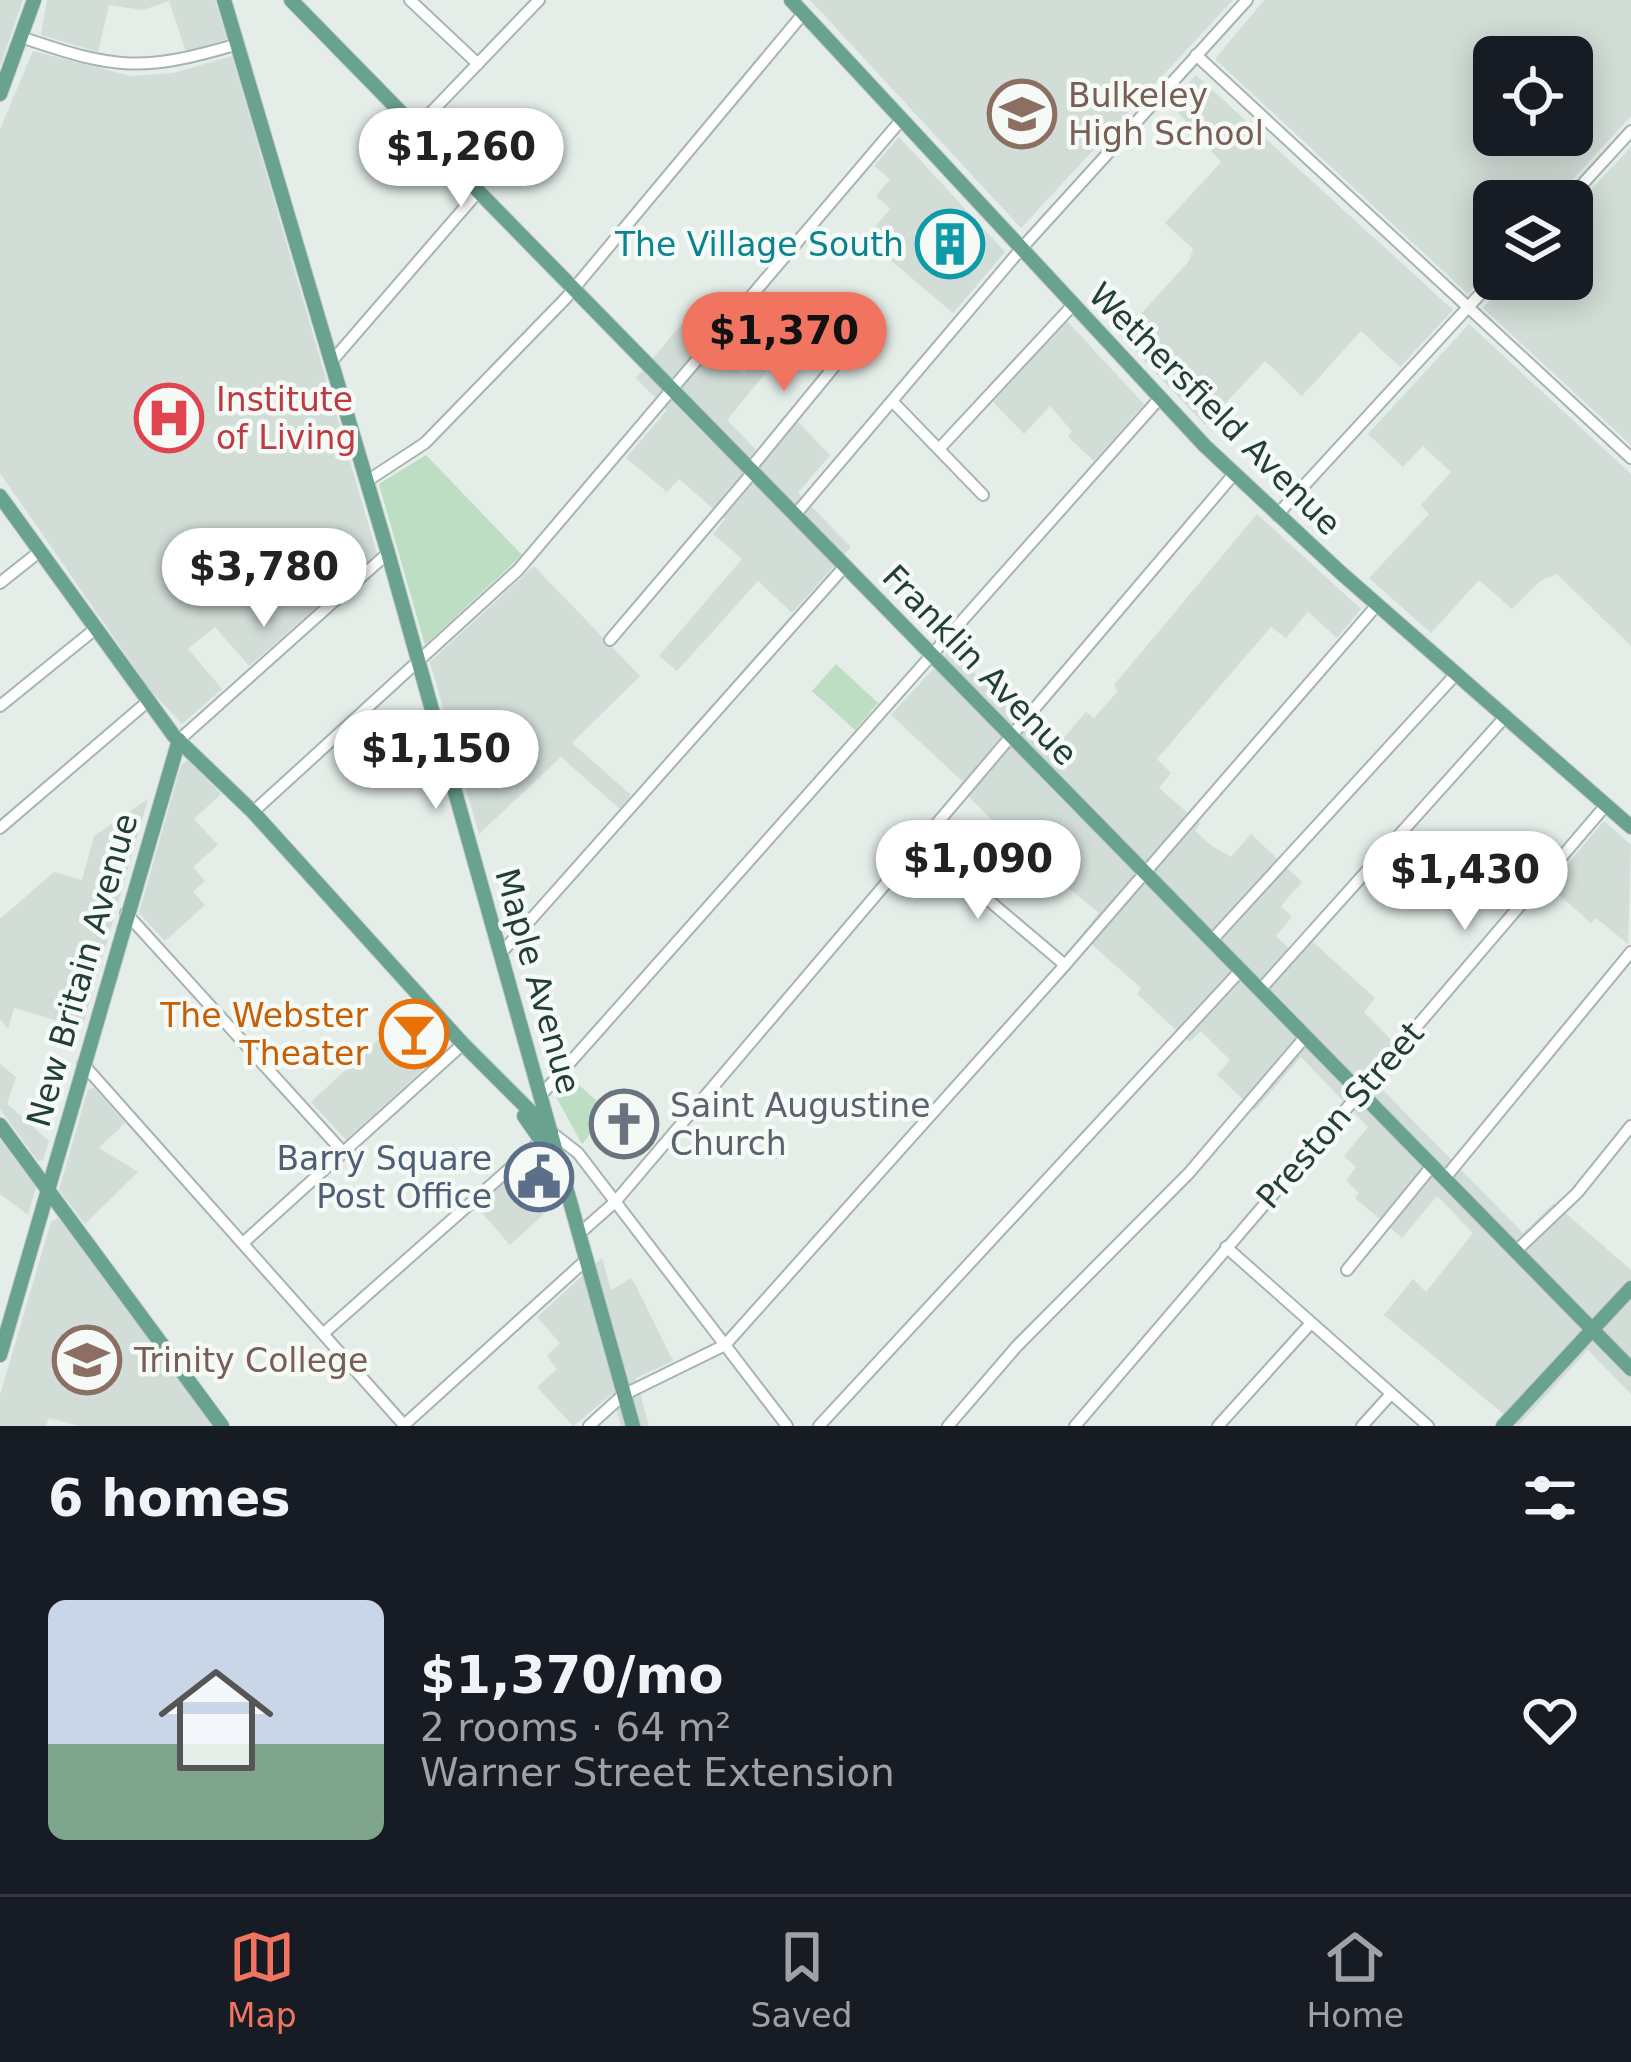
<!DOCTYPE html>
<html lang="en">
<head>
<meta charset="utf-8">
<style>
  body { margin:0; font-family:"DejaVu Sans",sans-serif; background:#242831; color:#f1f3f6; height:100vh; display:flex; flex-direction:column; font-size:45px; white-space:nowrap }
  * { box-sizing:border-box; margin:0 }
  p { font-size:39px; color:#9ea1a6 }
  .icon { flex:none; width:66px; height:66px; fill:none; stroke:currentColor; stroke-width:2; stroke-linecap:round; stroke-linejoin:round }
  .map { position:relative; height:1426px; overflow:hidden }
  .panel { display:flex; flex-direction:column; background:#171b24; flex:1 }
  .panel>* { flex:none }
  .fabs { position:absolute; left:1473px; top:36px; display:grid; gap:24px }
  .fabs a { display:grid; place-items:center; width:120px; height:120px; border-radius:18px; background:#171b24; box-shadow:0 6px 30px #0003; font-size:60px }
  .price { position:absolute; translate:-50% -102px; padding:0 27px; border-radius:42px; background:#fff; color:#222; font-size:39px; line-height:78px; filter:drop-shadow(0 3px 6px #0008) }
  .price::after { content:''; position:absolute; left:50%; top:72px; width:36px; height:27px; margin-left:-18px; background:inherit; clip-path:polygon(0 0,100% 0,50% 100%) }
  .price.active { background:#f0745f; color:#111 }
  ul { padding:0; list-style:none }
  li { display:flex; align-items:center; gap:36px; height:300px; padding:0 48px }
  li+li { border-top:3px solid #363941 }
  li span { display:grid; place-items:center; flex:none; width:336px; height:240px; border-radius:18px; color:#555 }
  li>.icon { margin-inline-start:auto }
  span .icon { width:144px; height:144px; fill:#fffc; stroke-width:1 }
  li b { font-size:51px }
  h2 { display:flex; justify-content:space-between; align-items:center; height:144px; padding:0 48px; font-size:51px }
  .tab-bar { display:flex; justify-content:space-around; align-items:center; height:168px; border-top:3px solid #363941; background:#171b24; font-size:33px; color:#9ea1a6 }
  .tab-bar a { display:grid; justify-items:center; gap:6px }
  .tab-bar .active { color:#f0745f }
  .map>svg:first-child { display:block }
  .built { fill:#d2ddd7; fill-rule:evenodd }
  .green { fill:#bddec3 }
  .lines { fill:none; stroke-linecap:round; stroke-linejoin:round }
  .minor-casing { stroke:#a6b5af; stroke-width:14 }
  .major-casing { stroke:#c1c9c6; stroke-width:16 }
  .minor { stroke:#fff; stroke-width:10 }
  .major { stroke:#69a28e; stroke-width:14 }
  .labels { text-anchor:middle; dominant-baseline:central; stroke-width:9; stroke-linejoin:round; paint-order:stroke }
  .education-label { font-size:33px; fill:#785e54; stroke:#f5faf7; text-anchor:start }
  .culture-label { font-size:33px; fill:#0d838f; stroke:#f5faf7; text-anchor:end }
  .health-label { font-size:33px; fill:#be3a42; stroke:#f5faf7; text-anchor:start }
  .street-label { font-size:33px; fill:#233f35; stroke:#f5faf7 }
  .food-label { font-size:33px; fill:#c56008; stroke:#f5faf7; text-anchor:end }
  .worship-label { font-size:33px; fill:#5b616d; stroke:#f5faf7; text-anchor:start }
  .service-label { font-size:33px; fill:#4e5e75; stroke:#f5faf7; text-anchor:end }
</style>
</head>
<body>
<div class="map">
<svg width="1631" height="1426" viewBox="0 0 1631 1426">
  <rect width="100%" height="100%" fill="#e4ede8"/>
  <!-- built -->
  <g class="built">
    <polygon points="0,0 23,0 0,67"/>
    <polygon points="47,0 215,0 227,39 186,52 169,1 143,10 109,5 98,52 41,35"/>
    <polygon points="810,0 1233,0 1021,228"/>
    <path d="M 1264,0 L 1631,0 L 1631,116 L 1553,201 L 1494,201 L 1494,265 L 1468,294 L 1215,59 ZM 1494,57 L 1572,57 L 1572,135 L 1494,135 Z"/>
    <polygon points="33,51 131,76 173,73 232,56 377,554 249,666 215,627 188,649 222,689 182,724 151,691 0,473 0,129"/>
    <polygon points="1196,75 1453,310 1400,367 1361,331 1302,396 1265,361 1205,425 1121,336 1189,261 1193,249 1165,223 1221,162 1170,103"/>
    <polygon points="899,137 1005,252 953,313 881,252 885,246 870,233 890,209 876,196 890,179 874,166"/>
    <polygon points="1631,147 1631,445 1483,308 1509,279 1572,279 1572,210"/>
    <polygon points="687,318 743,374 754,361 767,371 727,420 764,458 796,420 830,455 798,493 851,547 792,613 758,581 677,671 659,656 742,559 713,534 725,519 679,479 667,492 626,458 667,410 636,378"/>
    <polygon points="1067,321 1144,404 1094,461 1068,437 1072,431 1050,406 1024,434 993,402"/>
    <polygon points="1469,324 1631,474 1631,646 1557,574 1540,581 1512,609 1479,580 1431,633 1369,578 1429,514 1421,505 1451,472 1423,446 1403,467 1368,434"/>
    <polygon points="1257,514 1361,609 1337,638 1308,612 1286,638 1271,627 1157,759 1171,773 1159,788 1200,824 1195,831 1212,846 1231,857 1251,834 1302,882 1281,906 1292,917 1276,936 1290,949 1304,934 1375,998 1364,1012 1405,1054 1379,1086 1523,1233 1554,1203 1631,1270 1631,1394 1588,1350 1518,1426 1384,1315 1413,1279 1426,1292 1473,1233 1437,1196 1402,1238 1355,1198 1359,1193 1346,1180 1356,1167 1344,1156 1368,1127 1301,1057 1255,1110 1217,1075 1230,1060 1201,1031 1189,1042 1137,994 1141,988 1081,935 1099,913 1022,850 959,787 962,781 891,715 951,649 1052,751 1086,712 1094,718 1118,691 1114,685"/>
    <polygon points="534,566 640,676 572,743 631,795 620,809 561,757 479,834 430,662"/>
    <polygon points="188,760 221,794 194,819 218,845 193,867 205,881 193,892 205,905 165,941 139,913 181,765"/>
    <polygon points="148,799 82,1028 14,1008 8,1029 0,1019 0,919 54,872 82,880 94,836"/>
    <polygon points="1604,821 1631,845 1628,944 1596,918 1591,923 1549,886"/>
    <polygon points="415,1006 443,1036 444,1050 346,1140 311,1102"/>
    <polygon points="0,1064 16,1077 7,1104 49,1141 43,1160 38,1161 0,1109"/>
    <polygon points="94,1088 125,1123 99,1148 138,1172 85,1224 59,1190 88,1089"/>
    <polygon points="0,1139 36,1187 28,1215 0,1194"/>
    <polygon points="537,1152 558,1201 510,1245 476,1206"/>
    <polygon points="58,1218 60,1220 213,1426 79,1426 49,1418 46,1426 0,1426 0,1395 51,1222"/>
    <polygon points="602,1258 611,1290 631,1278 635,1284 673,1361 636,1378 649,1426 621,1426 612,1394 573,1426 537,1387 557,1369 547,1356 560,1343 537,1317"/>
  </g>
  <!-- green -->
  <g class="green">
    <polygon points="426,455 522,555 425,645 379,484"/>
    <polygon points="836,664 878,703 855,730 812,691"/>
    <polygon points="571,1078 609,1112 582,1144 555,1095"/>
  </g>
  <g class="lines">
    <defs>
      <g id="minor">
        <polyline points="410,0 478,64"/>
        <path d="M 24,38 C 117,70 143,72 238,44"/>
        <polyline points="1196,55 1631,458"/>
        <polyline points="416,128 539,0"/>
        <polyline points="1567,201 1631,131"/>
        <polyline points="332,361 478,192"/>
        <polyline points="892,401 983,495"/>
        <polyline points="939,449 1073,305"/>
        <polyline points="750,469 851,346"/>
        <polyline points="367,481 425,443 566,298 803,14"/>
        <polyline points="795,515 1021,249 1247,0"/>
        <polyline points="1277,515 1494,279"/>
        <polyline points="0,583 39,552"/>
        <polyline points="610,640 753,472"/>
        <polyline points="0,706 94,630"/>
        <polyline points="179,740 388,553"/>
        <polyline points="253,812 518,570 902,119"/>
        <polyline points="0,828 146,703"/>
        <polyline points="921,843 1065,965"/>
        <polyline points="126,913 343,1152"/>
        <polyline points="1212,940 1456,674"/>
        <polyline points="502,952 845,566"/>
        <polyline points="1260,990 1505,717"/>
        <polyline points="83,1064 404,1425"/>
        <polyline points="542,1094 1159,399"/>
        <polyline points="1445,1178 1631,952"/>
        <polyline points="580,1233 615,1202 1234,474"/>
        <polyline points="243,1243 463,1044"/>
        <polyline points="1226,1247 1428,1426"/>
        <polyline points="1516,1251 1577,1193 1631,1126"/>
        <polyline points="1347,1270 1432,1166"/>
        <polyline points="325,1332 551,1132 578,1153 787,1426"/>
        <polyline points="403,1426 586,1260"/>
        <polyline points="589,1426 623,1395 725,1345 1065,965 1377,605"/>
        <polyline points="819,1426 1241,970"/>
        <polyline points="948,1426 1017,1346 1189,1173 1306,1036"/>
        <polyline points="1075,1426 1606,805"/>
        <polyline points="1218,1426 1311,1323"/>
        <polyline points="1362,1426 1391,1394"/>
      </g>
      <g id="major">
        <polyline points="224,0 388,553 633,1426"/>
        <polyline points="291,0 1631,1369"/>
        <polyline points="791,0 1205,446 1340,572 1631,827"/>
        <polyline points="0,94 34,0"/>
        <polyline points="0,496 174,736 253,812 463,1044 551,1132"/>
        <polyline points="524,1116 540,1139"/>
        <polyline points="0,1125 222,1426"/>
        <polyline points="0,1355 179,740"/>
        <polyline points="1503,1426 1631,1288"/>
      </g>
    </defs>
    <!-- minor casing -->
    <use href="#minor" class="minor-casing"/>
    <!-- major casing -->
    <use href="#major" class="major-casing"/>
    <!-- minor -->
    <use href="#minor" class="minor"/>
    <!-- major -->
    <use href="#major" class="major"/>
  </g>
  <!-- icons -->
  <defs>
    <symbol id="school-ring" viewBox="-11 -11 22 22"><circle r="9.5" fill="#f5faf7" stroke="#8d6e63" stroke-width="1.5"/><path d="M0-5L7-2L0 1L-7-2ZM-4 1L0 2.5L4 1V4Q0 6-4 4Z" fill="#8d6e63"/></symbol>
    <symbol id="building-ring" viewBox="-11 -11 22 22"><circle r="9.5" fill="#f5faf7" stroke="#0f9aa8" stroke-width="1.5"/><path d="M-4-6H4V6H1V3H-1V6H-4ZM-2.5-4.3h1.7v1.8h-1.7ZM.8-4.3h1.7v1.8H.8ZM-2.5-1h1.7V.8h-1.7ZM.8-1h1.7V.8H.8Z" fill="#0f9aa8"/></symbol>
    <symbol id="hospital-ring" viewBox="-11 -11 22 22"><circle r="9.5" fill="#f5faf7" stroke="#e0444e" stroke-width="1.5"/><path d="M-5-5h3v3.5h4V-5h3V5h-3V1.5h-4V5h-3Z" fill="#e0444e"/></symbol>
    <symbol id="bar-ring" viewBox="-11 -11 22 22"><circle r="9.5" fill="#f5faf7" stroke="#e8710a" stroke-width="1.5"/><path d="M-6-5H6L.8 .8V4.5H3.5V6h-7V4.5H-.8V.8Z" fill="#e8710a"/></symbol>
    <symbol id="church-ring" viewBox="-11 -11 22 22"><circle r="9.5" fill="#f5faf7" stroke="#6b7280" stroke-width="1.5"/><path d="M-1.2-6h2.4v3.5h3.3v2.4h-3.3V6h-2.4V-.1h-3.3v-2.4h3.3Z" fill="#6b7280"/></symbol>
    <symbol id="civic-ring" viewBox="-11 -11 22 22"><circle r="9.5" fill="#f5faf7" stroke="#5c6f8a" stroke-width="1.5"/><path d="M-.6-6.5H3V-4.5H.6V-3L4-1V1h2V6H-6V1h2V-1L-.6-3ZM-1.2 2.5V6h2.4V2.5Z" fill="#5c6f8a"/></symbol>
    <symbol id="university-ring" viewBox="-11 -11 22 22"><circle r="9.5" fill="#f5faf7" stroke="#8d6e63" stroke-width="1.5"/><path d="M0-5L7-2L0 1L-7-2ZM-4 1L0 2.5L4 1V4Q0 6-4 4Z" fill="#8d6e63"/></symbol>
  </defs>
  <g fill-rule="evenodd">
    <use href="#school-ring" x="984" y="76" width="76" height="76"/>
    <use href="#building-ring" x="912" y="206" width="76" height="76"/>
    <use href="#hospital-ring" x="131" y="380" width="76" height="76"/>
    <use href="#bar-ring" x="376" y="996" width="76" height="76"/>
    <use href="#church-ring" x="586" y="1086" width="76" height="76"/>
    <use href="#civic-ring" x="501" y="1139" width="76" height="76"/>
    <use href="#university-ring" x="49" y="1322" width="76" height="76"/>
  </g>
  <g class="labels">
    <!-- education labels -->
    <g class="education-label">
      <text x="1068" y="95">Bulkeley<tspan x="1068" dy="38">High School</tspan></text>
      <text x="134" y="1360">Trinity College</text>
    </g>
    <!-- culture labels -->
    <g class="culture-label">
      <text x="904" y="244">The Village South</text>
    </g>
    <!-- health labels -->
    <g class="health-label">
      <text x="216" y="399">Institute<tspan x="216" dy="38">of Living</tspan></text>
    </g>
    <!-- street labels -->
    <g class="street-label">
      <text transform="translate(1215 409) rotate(45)">Wethersfield Avenue</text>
      <text transform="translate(980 665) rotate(46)">Franklin Avenue</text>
      <text transform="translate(82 970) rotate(-74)">New Britain Avenue</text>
      <text transform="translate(538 981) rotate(74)">Maple Avenue</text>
      <text transform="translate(1340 1115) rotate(-49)">Preston Street</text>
    </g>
    <!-- food labels -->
    <g class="food-label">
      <text x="368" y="1015">The Webster<tspan x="368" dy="38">Theater</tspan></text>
    </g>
    <!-- worship labels -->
    <g class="worship-label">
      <text x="670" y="1105">Saint Augustine<tspan x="670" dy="38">Church</tspan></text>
    </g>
    <!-- service labels -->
    <g class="service-label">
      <text x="492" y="1158">Barry Square<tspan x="492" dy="38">Post Office</tspan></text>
    </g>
  </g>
</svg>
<div class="fabs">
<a><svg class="icon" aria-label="locate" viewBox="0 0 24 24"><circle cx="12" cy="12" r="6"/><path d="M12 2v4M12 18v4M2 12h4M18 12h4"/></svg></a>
<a><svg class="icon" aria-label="layers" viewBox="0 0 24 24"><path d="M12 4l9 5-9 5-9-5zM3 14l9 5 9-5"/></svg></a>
</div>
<b class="price" style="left:461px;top:210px">$1,260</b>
<b class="price active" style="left:784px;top:394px">$1,370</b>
<b class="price" style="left:264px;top:630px">$3,780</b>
<b class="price" style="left:436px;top:812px">$1,150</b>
<b class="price" style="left:978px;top:922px">$1,090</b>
<b class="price" style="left:1465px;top:933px">$1,430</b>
</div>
<section class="panel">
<h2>6 homes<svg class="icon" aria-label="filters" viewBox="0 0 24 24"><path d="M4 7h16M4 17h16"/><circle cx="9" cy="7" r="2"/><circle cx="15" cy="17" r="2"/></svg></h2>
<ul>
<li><span style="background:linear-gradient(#c9d6e8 60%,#7fa58c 0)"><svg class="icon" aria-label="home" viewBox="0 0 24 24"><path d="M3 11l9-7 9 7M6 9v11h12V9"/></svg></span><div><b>$1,370/mo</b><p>2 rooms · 64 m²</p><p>Warner Street Extension</p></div><svg class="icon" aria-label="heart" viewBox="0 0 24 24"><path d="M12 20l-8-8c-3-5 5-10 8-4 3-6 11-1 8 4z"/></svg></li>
</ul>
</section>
<nav class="tab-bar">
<a class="active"><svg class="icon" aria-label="map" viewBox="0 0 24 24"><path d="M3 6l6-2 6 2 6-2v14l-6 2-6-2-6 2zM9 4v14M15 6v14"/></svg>Map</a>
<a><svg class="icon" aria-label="saved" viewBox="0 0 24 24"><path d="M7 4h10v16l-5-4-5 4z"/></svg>Saved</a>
<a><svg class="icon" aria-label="home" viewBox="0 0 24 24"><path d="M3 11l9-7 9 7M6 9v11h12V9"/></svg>Home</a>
</nav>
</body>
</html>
